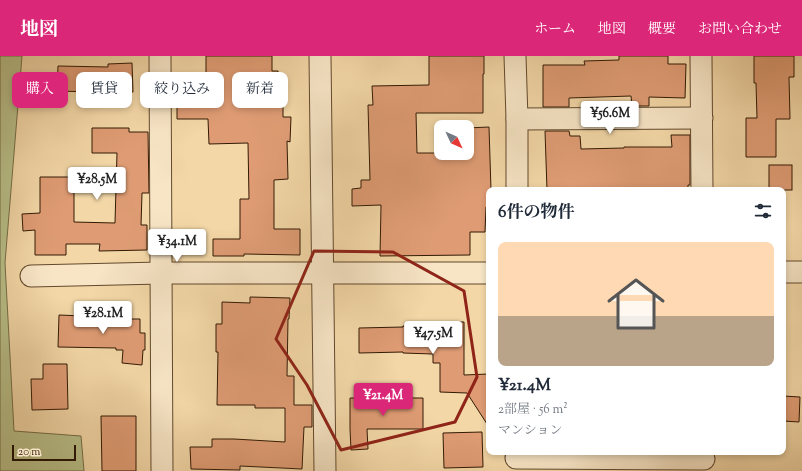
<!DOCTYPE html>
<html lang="ja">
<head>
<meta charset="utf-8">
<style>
  body { margin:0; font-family:"Sorts Mill Goudy","Noto Serif JP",serif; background:#f6f6f7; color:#1f2937; height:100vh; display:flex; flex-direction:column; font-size:15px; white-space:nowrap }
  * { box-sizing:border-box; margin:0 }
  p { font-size:13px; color:#747a83 }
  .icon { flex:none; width:22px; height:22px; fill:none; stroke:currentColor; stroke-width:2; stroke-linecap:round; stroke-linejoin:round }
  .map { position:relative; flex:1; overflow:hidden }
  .sheet { position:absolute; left:486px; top:131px; width:300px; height:268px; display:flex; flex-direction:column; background:#fff; border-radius:8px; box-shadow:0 2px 6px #0003 }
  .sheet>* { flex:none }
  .top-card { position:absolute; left:12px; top:16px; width:380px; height:36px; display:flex; gap:8px }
  .needle { width:26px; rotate:134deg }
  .tools { position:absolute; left:434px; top:64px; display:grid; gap:8px }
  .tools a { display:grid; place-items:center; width:40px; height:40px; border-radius:8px; background:#fff; box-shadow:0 2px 6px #0003; font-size:20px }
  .scale { position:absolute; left:12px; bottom:10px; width:64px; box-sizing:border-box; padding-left:4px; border:2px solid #321a04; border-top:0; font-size:11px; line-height:14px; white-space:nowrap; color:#321a04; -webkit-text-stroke:3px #f7e5c6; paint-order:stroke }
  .price { position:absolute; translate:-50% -34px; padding:0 9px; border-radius:4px; background:#fff; color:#222; font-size:13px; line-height:26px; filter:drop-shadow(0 1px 2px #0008) }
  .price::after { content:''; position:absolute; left:50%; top:24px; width:12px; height:9px; margin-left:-6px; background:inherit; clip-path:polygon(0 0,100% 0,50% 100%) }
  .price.current { background:#db2777; color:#fff }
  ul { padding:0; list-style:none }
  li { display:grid; align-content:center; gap:8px; height:212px; padding:0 12px }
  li+li { border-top:1px solid #e0e1e3 }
  li span { display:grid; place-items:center; height:124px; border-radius:8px; color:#555 }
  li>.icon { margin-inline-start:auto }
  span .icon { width:72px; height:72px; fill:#fffc; stroke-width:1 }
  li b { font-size:17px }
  h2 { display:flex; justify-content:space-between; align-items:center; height:48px; padding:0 12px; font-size:17px }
  .tag { padding:0 14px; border-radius:8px; background:#fff; box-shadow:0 2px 6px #0003; font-size:14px; line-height:36px }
  .tag.current { background:#db2777; color:#fff }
  header { display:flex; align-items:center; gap:24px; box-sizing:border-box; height:56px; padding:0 20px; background:#db2777; color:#fff }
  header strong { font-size:19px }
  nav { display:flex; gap:22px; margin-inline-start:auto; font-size:14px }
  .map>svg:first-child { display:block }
  .green { fill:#b8bf89; stroke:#756c46 }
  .building { fill:#df9c74; stroke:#321a04 }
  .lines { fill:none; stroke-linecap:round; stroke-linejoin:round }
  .minor-casing { stroke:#62492d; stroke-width:23 }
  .minor { stroke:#f7e5c6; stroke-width:21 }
  .marked { fill:none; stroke:#8f2418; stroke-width:3; stroke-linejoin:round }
</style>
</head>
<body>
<header>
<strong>地図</strong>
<nav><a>ホーム</a><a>地図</a><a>概要</a><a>お問い合わせ</a></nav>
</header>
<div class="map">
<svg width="802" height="415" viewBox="0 0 802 415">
  <rect width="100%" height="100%" fill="#f3d7a7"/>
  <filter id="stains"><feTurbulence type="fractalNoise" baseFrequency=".005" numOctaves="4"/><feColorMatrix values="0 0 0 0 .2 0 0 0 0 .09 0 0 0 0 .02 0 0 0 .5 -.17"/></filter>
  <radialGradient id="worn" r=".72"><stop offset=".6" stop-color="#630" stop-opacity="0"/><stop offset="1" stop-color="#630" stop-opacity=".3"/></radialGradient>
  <!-- green -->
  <polygon class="green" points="0,0 22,0 5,207 14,375 81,380 84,415 0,415"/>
  <!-- building -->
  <g class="building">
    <polygon points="206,0 272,0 272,15 278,15 278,30 283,30 283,61 291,61 290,86 287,85 288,123 274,124 274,173 300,173 300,199 244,198 244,200 213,200 213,183 240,183 240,143 249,143 248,87 209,88 208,63 177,63 177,42 206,41"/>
    <polygon points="429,0 484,0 484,18 483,18 483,57 416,57 417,97 467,97 467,72 489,71 491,134 489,134 489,151 486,151 485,176 470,176 470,199 380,200 381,149 352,150 352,133 361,132 361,124 370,124 368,49 373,49 372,30 429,29"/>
    <polygon points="619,0 668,0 668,8 686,8 685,42 649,41 649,50 632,50 631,40 569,42 569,51 543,51 543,9 585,9 584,5 619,4"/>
    <polygon points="754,0 794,0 794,21 789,21 790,63 776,63 776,101 746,101 746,62 757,62 756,27 754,27"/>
    <polygon points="132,7 133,36 96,36 57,35 58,10 108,11 108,8"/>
    <polygon points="92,72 129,72 129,76 148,76 149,137 142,137 141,169 147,169 147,194 99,195 100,188 66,188 66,199 35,199 35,174 23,175 22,158 40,157 40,121 74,121 74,166 115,167 117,97 92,97"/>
    <polygon points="545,75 569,75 570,80 580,80 581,93 624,92 624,91 672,91 671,79 690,79 690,129 688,129 688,132 612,132 612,133 589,134 547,134"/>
    <rect x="769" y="109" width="23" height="25"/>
    <polygon points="250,241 290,242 289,263 288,263 287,320 294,320 294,349 312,349 312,371 304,371 302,413 240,410 240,414 191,413 190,391 212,391 212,383 234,383 285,386 285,352 255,352 255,349 217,349 218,296 216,296 216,268 222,268 222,246 250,247"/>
    <polygon points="59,259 107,261 107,263 140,263 140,277 145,277 145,294 143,294 142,309 122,307 123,294 116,294 116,292 58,291"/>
    <polygon points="426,266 464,266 464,319 489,318 489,371 467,337 440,336 440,307 433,307 433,298 403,297 403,296 359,297 359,272 403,271 403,270 426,270"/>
    <polygon points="43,308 67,308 68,353 32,354 31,323 43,323"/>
    <polygon points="783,340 800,341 799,366 783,365"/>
    <polygon points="350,342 423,342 423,373 367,373 368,393 351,394 350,373"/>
    <polygon points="101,360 136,360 136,415 102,415"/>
    <polygon points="482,376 483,411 444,412 443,377"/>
  </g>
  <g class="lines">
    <defs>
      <g id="minor">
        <polyline points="160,0 162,415"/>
        <polyline points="320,0 325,415"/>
        <polyline points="515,0 517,63 517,134"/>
        <polyline points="701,0 702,134"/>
        <polyline points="517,63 702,62"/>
        <polyline points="783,216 802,216"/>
        <polyline points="31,220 161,217 489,217"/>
        <polyline points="516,402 704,403"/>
      </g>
    </defs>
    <!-- minor casing -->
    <use href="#minor" class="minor-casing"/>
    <!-- minor -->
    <use href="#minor" class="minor"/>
  </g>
  <!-- marked area -->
  <path class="marked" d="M 314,195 L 393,196 L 464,235 L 477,321 L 455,366 L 341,394 L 307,329 L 276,283 Z"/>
  <rect width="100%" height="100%" filter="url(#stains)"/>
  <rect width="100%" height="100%" fill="url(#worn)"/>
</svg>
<div class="tools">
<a><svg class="needle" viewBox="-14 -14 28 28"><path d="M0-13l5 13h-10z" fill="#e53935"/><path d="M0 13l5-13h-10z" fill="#747a83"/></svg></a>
</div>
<div class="scale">20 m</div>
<b class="price" style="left:610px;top:79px">¥56.6M</b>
<b class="price" style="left:97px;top:145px">¥28.5M</b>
<b class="price" style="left:177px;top:207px">¥34.1M</b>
<b class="price" style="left:103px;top:279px">¥28.1M</b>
<b class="price" style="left:433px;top:299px">¥47.5M</b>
<b class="price current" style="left:383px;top:361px">¥21.4M</b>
<div class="top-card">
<a class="tag current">購入</a>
<a class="tag">賃貸</a>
<a class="tag">絞り込み</a>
<a class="tag">新着</a>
</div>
<section class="sheet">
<h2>6件の物件<svg class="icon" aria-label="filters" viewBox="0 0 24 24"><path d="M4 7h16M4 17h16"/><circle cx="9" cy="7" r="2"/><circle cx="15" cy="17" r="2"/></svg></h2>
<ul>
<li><span style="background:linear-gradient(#ffd9b3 60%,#b9a48a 0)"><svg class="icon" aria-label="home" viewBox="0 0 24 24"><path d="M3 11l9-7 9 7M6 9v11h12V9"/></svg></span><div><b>¥21.4M</b><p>2部屋 · 56 m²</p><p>マンション</p></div></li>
</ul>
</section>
</div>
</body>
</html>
